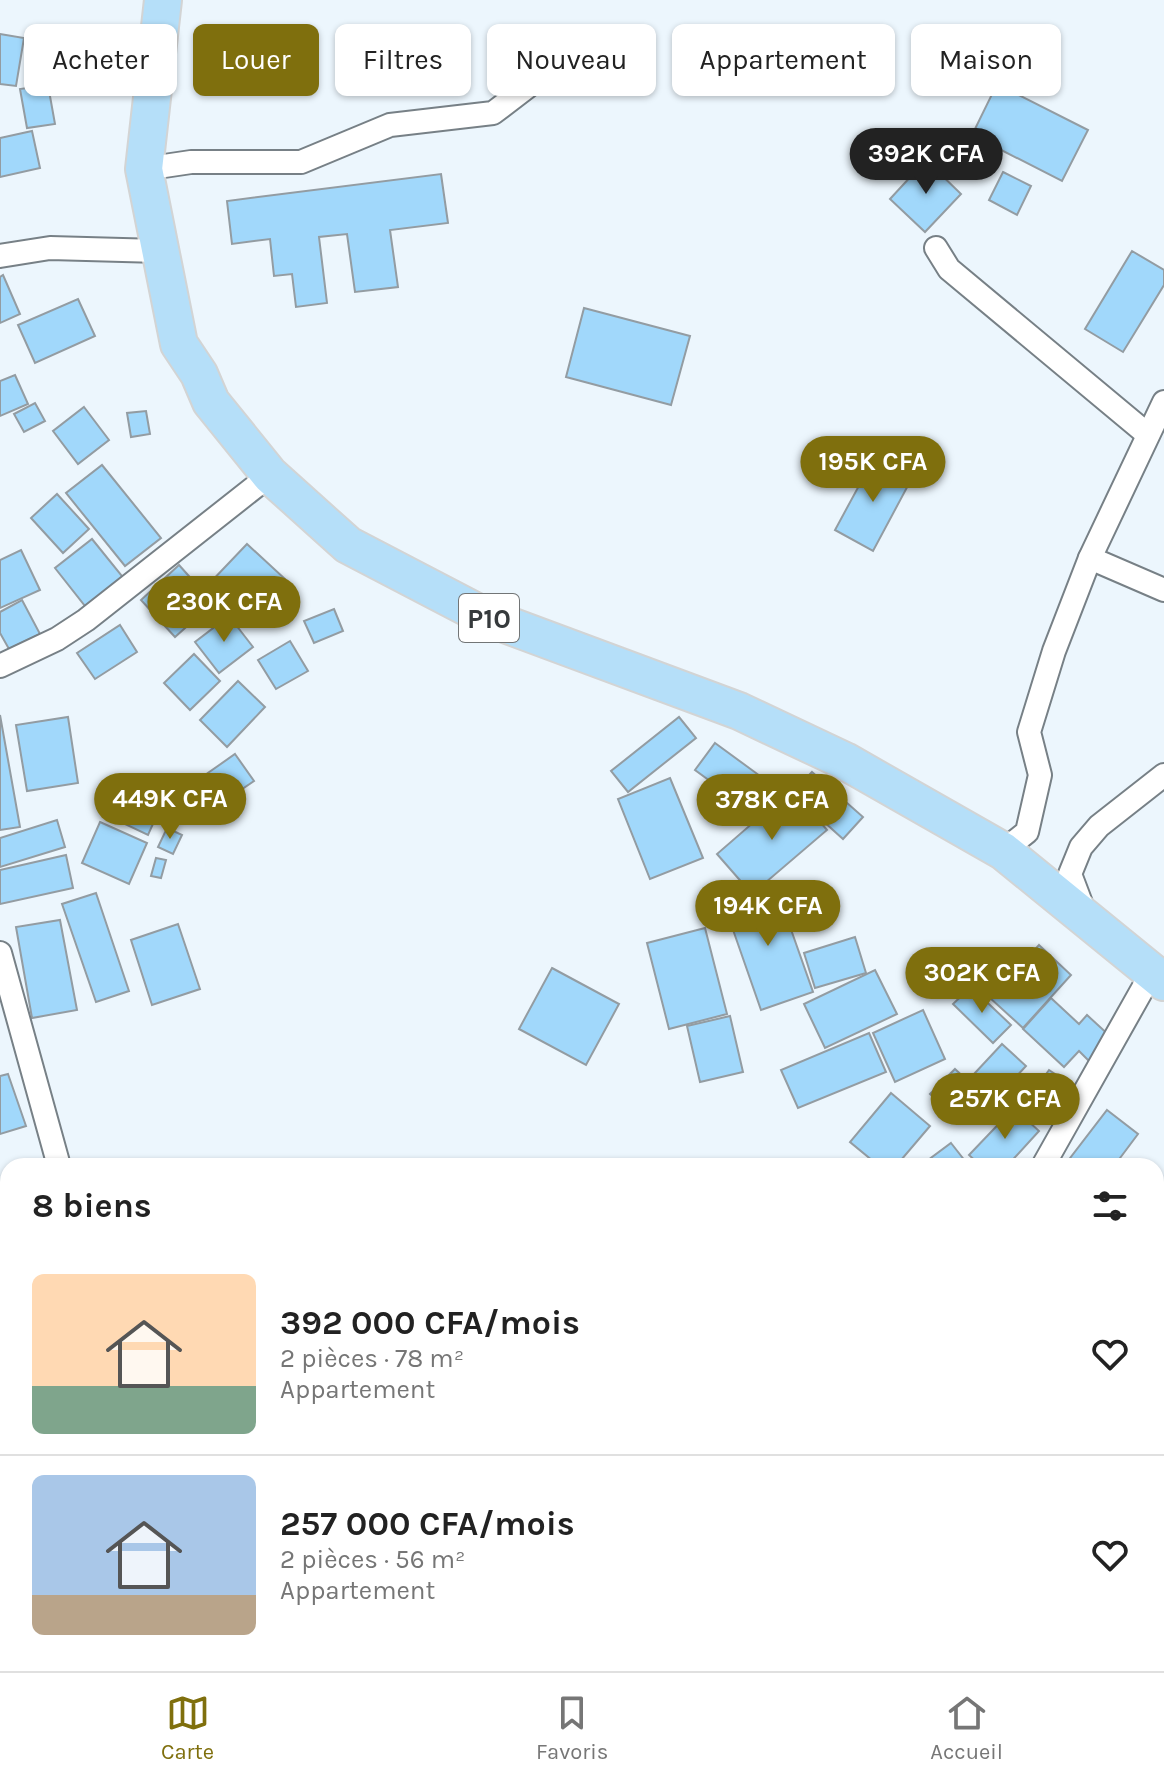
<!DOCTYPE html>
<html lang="fr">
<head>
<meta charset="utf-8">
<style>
  body { margin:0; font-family:Karla,sans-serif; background:#f2f2f2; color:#222; height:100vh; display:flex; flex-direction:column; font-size:30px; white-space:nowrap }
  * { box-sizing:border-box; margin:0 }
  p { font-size:26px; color:#767676 }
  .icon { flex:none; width:44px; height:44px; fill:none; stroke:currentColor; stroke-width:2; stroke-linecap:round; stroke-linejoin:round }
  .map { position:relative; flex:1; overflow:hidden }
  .panel { position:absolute; left:0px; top:1158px; width:1164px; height:514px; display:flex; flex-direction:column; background:#fff; border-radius:24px 24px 0 0; box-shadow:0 2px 6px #0004 }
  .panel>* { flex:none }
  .hud { position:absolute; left:24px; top:24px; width:1116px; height:72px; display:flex; gap:16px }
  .price { position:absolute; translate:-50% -68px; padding:0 18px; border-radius:28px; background:#7f6f0d; color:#fff; font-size:26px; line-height:52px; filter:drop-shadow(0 2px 4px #0008) }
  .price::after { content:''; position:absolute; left:50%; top:48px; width:24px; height:18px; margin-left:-12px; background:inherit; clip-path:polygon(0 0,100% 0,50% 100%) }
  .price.current { background:#222; color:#fff }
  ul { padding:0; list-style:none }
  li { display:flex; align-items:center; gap:24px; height:200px; padding:0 32px }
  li+li { border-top:2px solid #e0e0e0 }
  li span { display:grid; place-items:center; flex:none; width:224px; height:160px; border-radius:12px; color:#555 }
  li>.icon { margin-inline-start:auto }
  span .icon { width:96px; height:96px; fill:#fffc; stroke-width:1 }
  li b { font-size:34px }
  h2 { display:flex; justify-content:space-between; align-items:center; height:96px; padding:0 32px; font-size:34px }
  .chip { padding:0 28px; border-radius:12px; background:#fff; box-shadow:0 2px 6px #0004; font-size:28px; line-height:72px }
  .chip.current { background:#7f6f0d; color:#fff }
  .menu { display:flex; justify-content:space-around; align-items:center; height:112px; border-top:2px solid #e0e0e0; background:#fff; font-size:22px; color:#767676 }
  .menu a { display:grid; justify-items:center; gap:4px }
  .menu .current { color:#7f6f0d }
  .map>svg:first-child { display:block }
  .building { fill:#a1d8fb; stroke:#939ca2; stroke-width:2 }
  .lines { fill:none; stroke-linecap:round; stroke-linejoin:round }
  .street-casing { stroke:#778086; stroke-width:26 }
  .primary-casing { stroke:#d3d4d4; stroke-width:40 }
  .street { stroke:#fff; stroke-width:22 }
  .primary { stroke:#b5dff9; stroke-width:36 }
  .labels { text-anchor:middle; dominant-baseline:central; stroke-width:8; stroke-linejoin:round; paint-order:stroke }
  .shield { fill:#fff; stroke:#727576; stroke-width:2 }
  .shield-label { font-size:28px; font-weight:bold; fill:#363a3c }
</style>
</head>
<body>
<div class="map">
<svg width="1164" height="1671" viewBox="0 0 1164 1671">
  <rect width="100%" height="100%" fill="#ecf6fd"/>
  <!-- building -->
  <g class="building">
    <polygon points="0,34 24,38 16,86 0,84"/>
    <polygon points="997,84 1088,130 1062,181 972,135"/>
    <polygon points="48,85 55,124 27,128 20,89"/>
    <polygon points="32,131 40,168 0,177 0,138"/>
    <polygon points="926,160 961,194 925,232 890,199"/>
    <polygon points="1003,172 1031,186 1017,215 989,200"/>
    <polygon points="441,174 448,223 390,230 398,287 355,292 347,234 319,237 327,303 296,307 292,274 274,276 270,239 232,244 227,201"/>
    <polygon points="1132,251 1164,270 1164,285 1123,352 1085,329"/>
    <polygon points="3,275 20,314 0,323 0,277"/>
    <polygon points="78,299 95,336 35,363 18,325"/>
    <polygon points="584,308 690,336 671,405 566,377"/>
    <polygon points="15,375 28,404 0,416 0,381"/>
    <polygon points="35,403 45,421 24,432 14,414"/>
    <polygon points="84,407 109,440 78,464 53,431"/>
    <polygon points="146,411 150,434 131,437 127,413"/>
    <polygon points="874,458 912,478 873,551 835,530"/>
    <polygon points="102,465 161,538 125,566 66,493"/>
    <polygon points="57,494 89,529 63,553 31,518"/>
    <polygon points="92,539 126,581 89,611 55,568"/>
    <polygon points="247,544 285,579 243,622 206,587"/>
    <polygon points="21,550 40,590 0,608 0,560"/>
    <polygon points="179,565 213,603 175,637 141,600"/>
    <polygon points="22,600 40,634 9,649 0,633 0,612"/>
    <polygon points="334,609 343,631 314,643 304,621"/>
    <polygon points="229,616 253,647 219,673 195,642"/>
    <polygon points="120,625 137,652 95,679 77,653"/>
    <polygon points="290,641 308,671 276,689 258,660"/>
    <polygon points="194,654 220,681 190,710 164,683"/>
    <polygon points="238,681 265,707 227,747 200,720"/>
    <polygon points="0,715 20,827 0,830"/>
    <polygon points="68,717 78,783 27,791 16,725"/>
    <polygon points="679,717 696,738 628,792 611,771"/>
    <polygon points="715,743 771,784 751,811 695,770"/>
    <polygon points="235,754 254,781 223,802 205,775"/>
    <polygon points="812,772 863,817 843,839 792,793"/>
    <polygon points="123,775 166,795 148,835 106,815"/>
    <polygon points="670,778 703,858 650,879 618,799"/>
    <polygon points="792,789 827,830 752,894 717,854"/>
    <polygon points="57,820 65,847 0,867 0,838"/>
    <polygon points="100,822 147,843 129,884 82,863"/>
    <polygon points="167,828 182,835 173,854 158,847"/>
    <polygon points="66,855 73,888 0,904 0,870"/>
    <polygon points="156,858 166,860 161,878 151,876"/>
    <polygon points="776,887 813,992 761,1010 724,904"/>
    <polygon points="96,893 129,991 96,1002 62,904"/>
    <polygon points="60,920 77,1010 32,1018 16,927"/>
    <polygon points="178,924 200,989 152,1005 131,940"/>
    <polygon points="705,928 727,1014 669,1029 647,943"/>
    <polygon points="855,937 866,973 815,988 804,953"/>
    <polygon points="1039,945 1071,975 1023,1028 990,998"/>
    <polygon points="552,968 619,1004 586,1065 519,1029"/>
    <polygon points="875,970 897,1014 825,1048 804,1004"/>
    <polygon points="971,987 1011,1025 993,1043 953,1004"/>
    <polygon points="1051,998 1079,1024 1087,1015 1111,1037 1089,1061 1079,1051 1064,1067 1023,1029"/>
    <polygon points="923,1010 945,1059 895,1082 873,1033"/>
    <polygon points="730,1016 743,1072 700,1082 687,1026"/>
    <polygon points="869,1033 886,1072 798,1108 781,1070"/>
    <polygon points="1002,1044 1026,1066 998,1096 974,1074"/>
    <polygon points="955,1069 983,1095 958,1120 930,1094"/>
    <polygon points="1049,1070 1061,1078 1055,1085 1044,1077"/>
    <polygon points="8,1074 26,1126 0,1134 0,1076"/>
    <polygon points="891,1093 930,1126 896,1166 879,1166 850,1142"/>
    <polygon points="1014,1108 1039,1131 1007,1166 981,1166 969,1155"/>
    <polygon points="1107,1110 1138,1134 1114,1166 1064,1166"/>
    <polygon points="951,1143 969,1166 920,1166"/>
    <polygon points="1164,1243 1164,1263 1156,1265 1156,1244"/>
    <polygon points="1164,1324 1164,1380 1156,1380 1156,1325"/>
    <polygon points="1164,1422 1164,1448 1156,1451 1156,1425"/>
    <polygon points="1164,1468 1164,1506 1156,1494 1156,1473"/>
    <polygon points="1021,1664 1055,1664 1051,1671 1035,1671"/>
  </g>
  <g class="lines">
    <defs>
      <g id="street">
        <polyline points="144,169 191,162 301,162 390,125 493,113 535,81"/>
        <polyline points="936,248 949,269 1147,434"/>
        <polyline points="0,256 50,248 159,251"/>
        <polyline points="1090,558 1164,590"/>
        <polyline points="0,666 57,639 86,620 270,475"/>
        <polyline points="1003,851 1027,832 1040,775 1029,732 1054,651 1090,558 1164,402"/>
        <polyline points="1084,911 1070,874 1081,847 1099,826 1164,775"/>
        <polyline points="0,953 59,1166"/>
        <polyline points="1043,1166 1151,974"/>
        <polyline points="384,1664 388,1671"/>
        <polyline points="930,1664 931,1671"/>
      </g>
      <polyline id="primary" points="163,0 144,169 179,344 199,374 211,402 270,475 348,545 486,617 739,711 845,761 1003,851 1164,982"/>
    </defs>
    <!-- street casing -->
    <use href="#street" class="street-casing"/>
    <!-- primary casing -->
    <use href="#primary" class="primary-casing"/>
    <!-- street -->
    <use href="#street" class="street"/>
    <!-- primary -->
    <use href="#primary" class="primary"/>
  </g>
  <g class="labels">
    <!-- shield labels -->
    <rect class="shield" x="459" y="594" width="60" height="48" rx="6"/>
    <g class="shield-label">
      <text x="489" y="618">P10</text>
    </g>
  </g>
</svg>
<b class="price current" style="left:926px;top:196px">392K CFA</b>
<b class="price" style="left:873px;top:504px">195K CFA</b>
<b class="price" style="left:224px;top:644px">230K CFA</b>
<b class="price" style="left:170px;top:841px">449K CFA</b>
<b class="price" style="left:772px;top:842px">378K CFA</b>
<b class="price" style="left:768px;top:948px">194K CFA</b>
<b class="price" style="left:982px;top:1015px">302K CFA</b>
<b class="price" style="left:1005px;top:1141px">257K CFA</b>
<div class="hud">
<a class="chip">Acheter</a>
<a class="chip current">Louer</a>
<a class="chip">Filtres</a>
<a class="chip">Nouveau</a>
<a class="chip">Appartement</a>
<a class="chip">Maison</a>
</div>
<section class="panel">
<h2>8 biens<svg class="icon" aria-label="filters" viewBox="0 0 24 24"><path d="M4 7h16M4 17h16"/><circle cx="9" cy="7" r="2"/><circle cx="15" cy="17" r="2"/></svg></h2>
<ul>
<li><span style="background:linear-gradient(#ffd9b3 70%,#7fa58c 0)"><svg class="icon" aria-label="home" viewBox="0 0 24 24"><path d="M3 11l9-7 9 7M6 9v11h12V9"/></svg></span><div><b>392 000 CFA/mois</b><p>2 pièces · 78 m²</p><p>Appartement</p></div><svg class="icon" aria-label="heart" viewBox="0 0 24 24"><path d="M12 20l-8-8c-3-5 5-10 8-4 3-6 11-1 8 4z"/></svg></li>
<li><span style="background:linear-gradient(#a9c7e8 75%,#b9a48a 0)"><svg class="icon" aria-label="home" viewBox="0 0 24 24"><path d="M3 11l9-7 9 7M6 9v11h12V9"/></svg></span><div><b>257 000 CFA/mois</b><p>2 pièces · 56 m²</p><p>Appartement</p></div><svg class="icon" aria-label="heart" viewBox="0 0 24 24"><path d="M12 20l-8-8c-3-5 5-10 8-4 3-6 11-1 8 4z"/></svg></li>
</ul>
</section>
</div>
<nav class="menu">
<a class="current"><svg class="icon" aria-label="map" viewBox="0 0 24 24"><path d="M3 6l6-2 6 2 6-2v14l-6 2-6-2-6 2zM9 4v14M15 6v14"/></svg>Carte</a>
<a><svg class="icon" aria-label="saved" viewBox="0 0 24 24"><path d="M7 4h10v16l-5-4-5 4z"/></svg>Favoris</a>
<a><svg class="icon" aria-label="home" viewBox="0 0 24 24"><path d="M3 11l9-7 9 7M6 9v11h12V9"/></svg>Accueil</a>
</nav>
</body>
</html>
